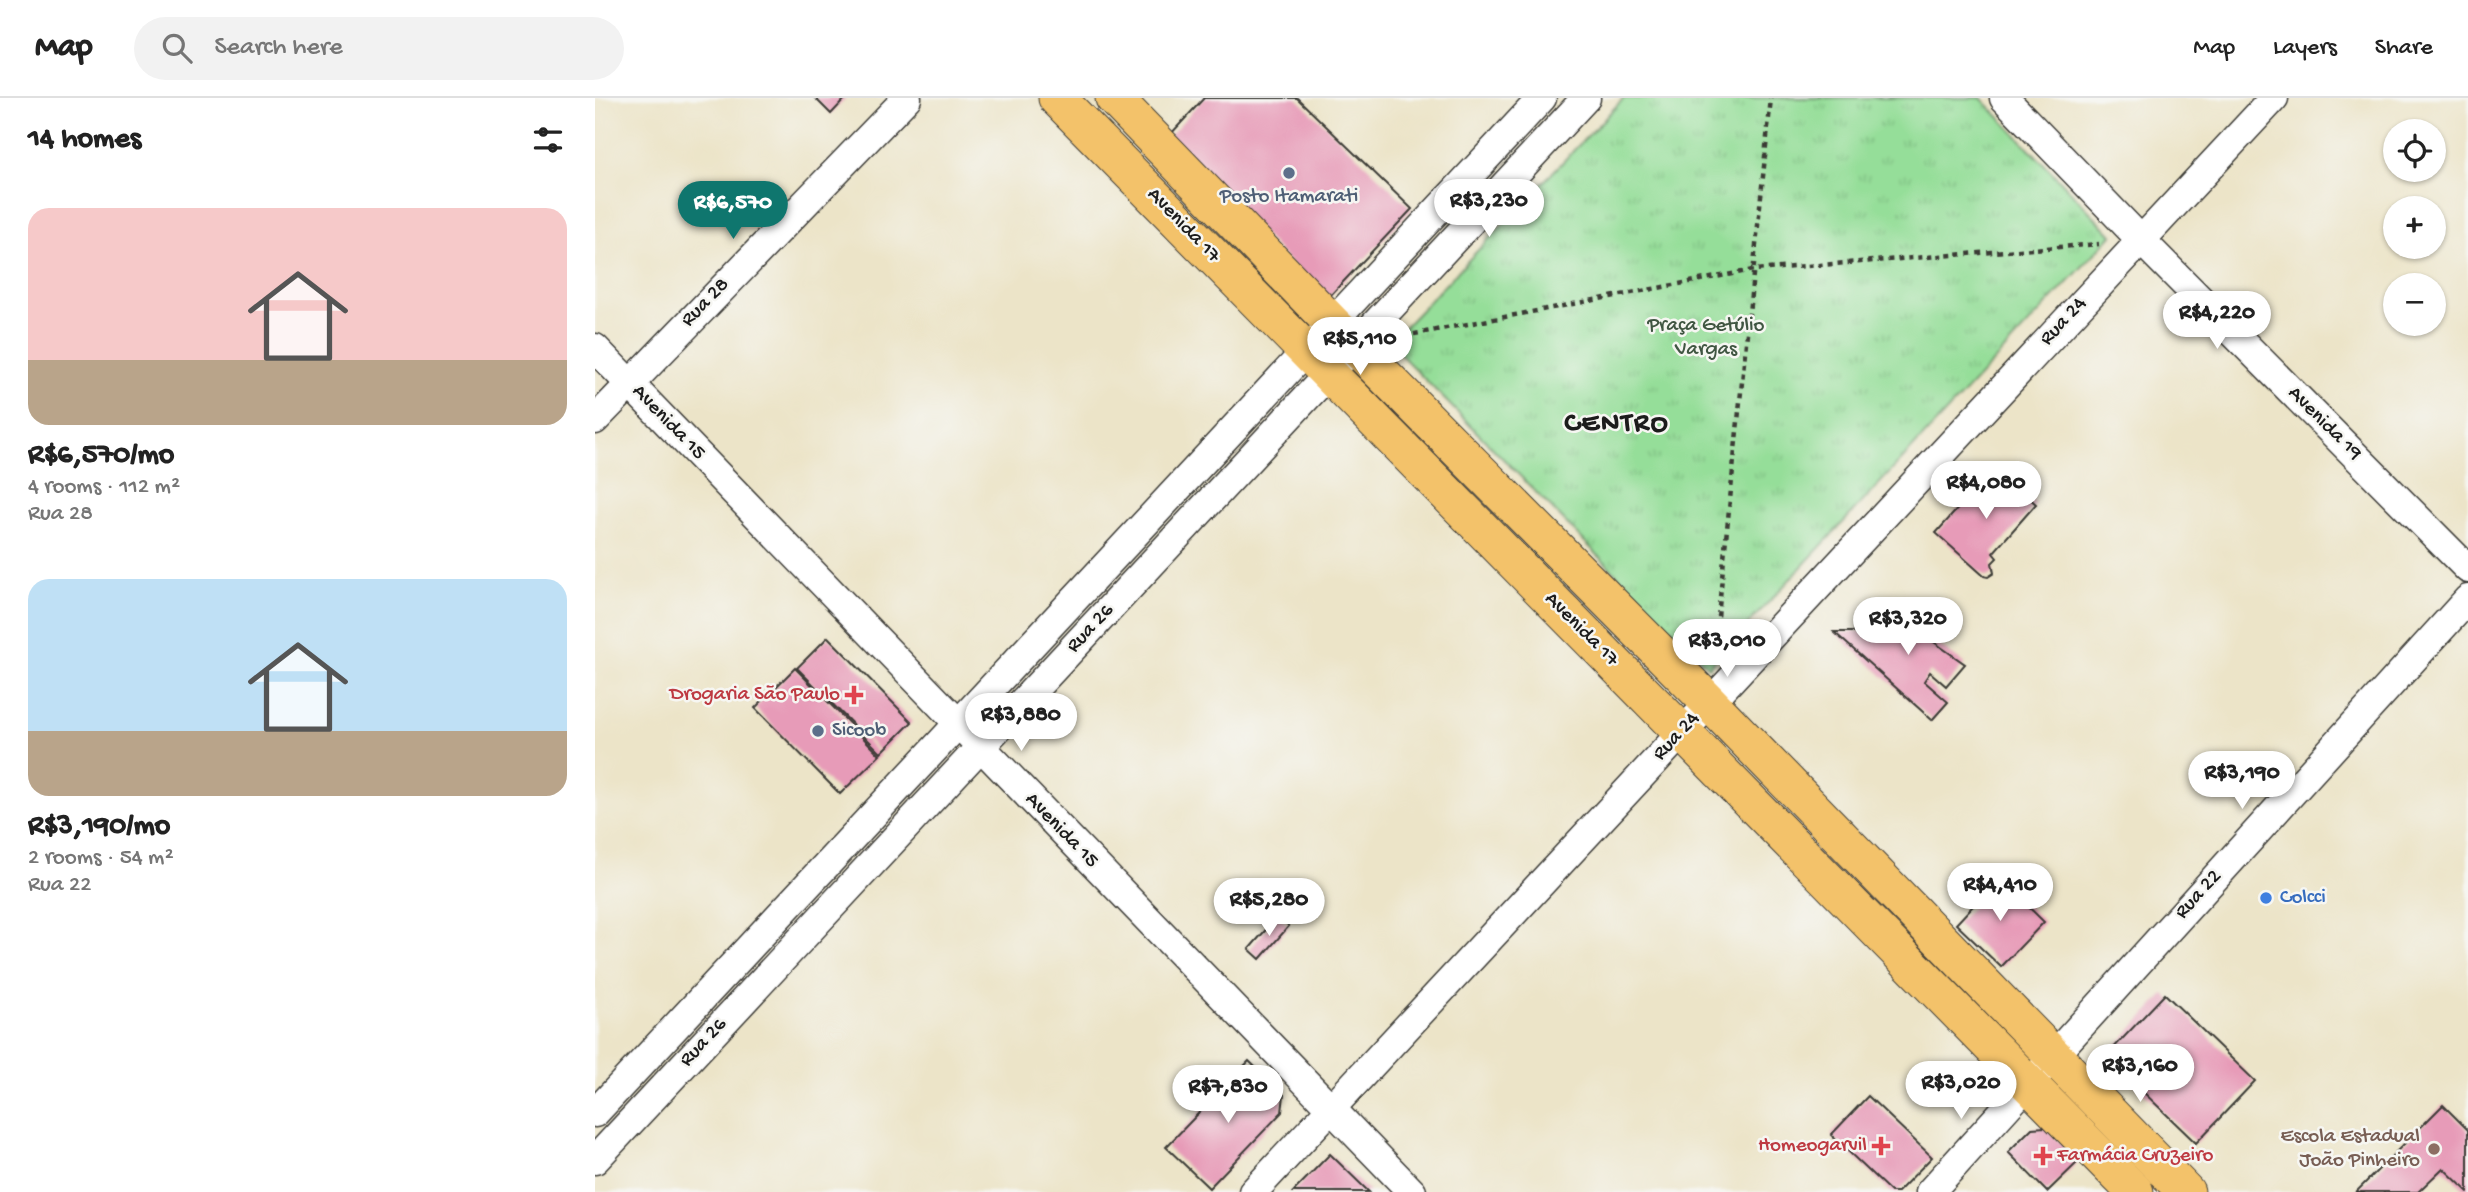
<!DOCTYPE html>
<html lang="en">
<head>
<meta charset="utf-8">
<style>
  body { margin:0; font-family:"Gochi Hand",sans-serif; background:#f2f2f2; color:#222; height:100vh; display:flex; flex-direction:column; font-size:26px; white-space:nowrap }
  * { box-sizing:border-box; margin:0 }
  p { font-size:23px; color:#767676 }
  .icon { flex:none; width:38px; height:38px; fill:none; stroke:currentColor; stroke-width:2; stroke-linecap:round; stroke-linejoin:round }
  .map { position:relative; flex:1; overflow:hidden }
  .drawer { display:flex; flex-direction:column; background:#fff; width:595px }
  .drawer>* { flex:none }
  .fabs { position:absolute; left:1788px; top:21px; display:grid; gap:14px }
  .fabs a { display:grid; place-items:center; width:63px; height:63px; border-radius:50%; background:#fff; box-shadow:0 2px 5px #0004; font-size:35px }
  .price { position:absolute; translate:-50% -60px; padding:0 16px; border-radius:24px; background:#fff; color:#222; font-size:23px; line-height:46px; filter:drop-shadow(0 2px 4px #0008) }
  .price::after { content:''; position:absolute; left:50%; top:42px; width:21px; height:16px; margin-left:-10px; background:inherit; clip-path:polygon(0 0,100% 0,50% 100%) }
  .price.active { background:#0f766e; color:#fff }
  ul { padding:0; list-style:none }
  li { display:grid; align-content:center; gap:14px; height:371px; padding:0 28px }
  li span { display:grid; place-items:center; height:217px; border-radius:21px; color:#555 }
  li>.icon { margin-inline-start:auto }
  span .icon { width:126px; height:126px; fill:#fffc; stroke-width:1 }
  li b { font-size:30px }
  h2 { display:flex; justify-content:space-between; align-items:center; height:84px; padding:0 28px; font-size:30px }
  header { display:flex; align-items:center; gap:42px; box-sizing:border-box; height:98px; padding:0 35px; background:#fff; border-bottom:2px solid #e0e0e0 }
  header strong { font-size:33px }
  nav { display:flex; gap:38px; margin-inline-start:auto; font-size:24px }
  .search { width:490px; height:63px; background:#f2f2f2; display:flex; align-items:center; gap:18px; box-sizing:border-box; padding:0 24px; border-radius:38px; color:#767676; font-size:26px }
  main { display:flex; flex:1; min-height:0 }
  .map>svg:first-child { display:block }
  .park { fill:url(#park-tufts); stroke:#587d5a; stroke-width:2 }
  .building { fill:#e79bb8 }
  .lines { fill:none; stroke-linecap:round; stroke-linejoin:round }
  .minor-casing { stroke:#3b3a36; stroke-width:31 }
  .major-casing { stroke:#3b3a36; stroke-width:39 }
  .path { stroke:#3b3a36; stroke-width:4.5; stroke-dasharray:5 5; stroke-linecap:butt }
  .minor { stroke:#fff; stroke-width:28 }
  .major { stroke:#f3c26a; stroke-width:37 }
  .service-dot { fill:#5c6f8a; stroke:#f6f6f2; stroke-width:2.5 }
  .health-dot { fill:#e0444e; stroke:#f6f6f2; stroke-width:2.5 }
  .shop-dot { fill:#3f7fe0; stroke:#f6f6f2; stroke-width:2.5 }
  .education-dot { fill:#8d6e63; stroke:#f6f6f2; stroke-width:2.5 }
  .labels { text-anchor:middle; dominant-baseline:central; stroke-width:5; stroke-linejoin:round; paint-order:stroke }
  .service-label { font-size:21px; fill:#4e5e75; stroke:#f6f6f2 }
  .street-label { font-size:21px; fill:#1c1c1c; stroke:#f6f6f2 }
  .park-label { font-size:21px; fill:#405642; stroke:#f6f6f2 }
  .health-label { font-size:21px; fill:#be3a42; stroke:#f6f6f2; text-anchor:end }
  .shop-label { font-size:21px; fill:#366cbe; stroke:#f6f6f2; text-anchor:start }
  .education-label { font-size:21px; fill:#785e54; stroke:#f6f6f2; text-anchor:end }
  .district-label { font-size:28px; font-weight:bold; letter-spacing:2px; fill:#1c1c1c; stroke:#f6f6f2 }
</style>
</head>
<body>
<header>
<strong>Map</strong>
<div class="search"><svg class="icon" aria-label="search" viewBox="0 0 24 24"><circle cx="10" cy="10" r="6"/><path d="M15 15l6 6"/></svg>Search here</div>
<nav><a>Map</a><a>Layers</a><a>Share</a></nav>
</header>
<main>
<section class="drawer">
<h2>14 homes<svg class="icon" aria-label="filters" viewBox="0 0 24 24"><path d="M4 7h16M4 17h16"/><circle cx="9" cy="7" r="2"/><circle cx="15" cy="17" r="2"/></svg></h2>
<ul>
<li><span style="background:linear-gradient(#f6c9c9 70%,#b9a48a 0)"><svg class="icon" aria-label="home" viewBox="0 0 24 24"><path d="M3 11l9-7 9 7M6 9v11h12V9"/></svg></span><div><b>R$6,570/mo</b><p>4 rooms · 112 m²</p><p>Rua 28</p></div></li>
<li><span style="background:linear-gradient(#bfe0f5 70%,#b9a48a 0)"><svg class="icon" aria-label="home" viewBox="0 0 24 24"><path d="M3 11l9-7 9 7M6 9v11h12V9"/></svg></span><div><b>R$3,190/mo</b><p>2 rooms · 54 m²</p><p>Rua 22</p></div></li>
</ul>
</section>
<div class="map">
<svg width="1873" height="1094" viewBox="0 0 1873 1094">
  <defs>
    <pattern id="park-tufts" width="24" height="20" patternUnits="userSpaceOnUse" patternTransform="scale(1.75)"><rect width="24" height="20" fill="#95de99"/><path d="M3 7l-1-3M5 7V3M7 7l1-3M15 17l-1-3M17 17v-4M19 17l1-3" fill="none" stroke="#80be83"/></pattern>
  </defs>
  <rect width="100%" height="100%" fill="#f6f6f2"/>
  <filter id="ink" filterUnits="userSpaceOnUse"><feTurbulence type="fractalNoise" baseFrequency=".0143" numOctaves="2"/><feDisplacementMap in="SourceGraphic" scale="14" xChannelSelector="R" yChannelSelector="G"/><feConvolveMatrix kernelMatrix="1 2 1 2 8 2 1 2 1" color-interpolation-filters="sRGB"/></filter>
  <filter id="wash" filterUnits="userSpaceOnUse"><feTurbulence type="fractalNoise" baseFrequency=".00686" numOctaves="4" result="noise"/><feDisplacementMap in="SourceGraphic" scale="28" xChannelSelector="R" yChannelSelector="G"/><feGaussianBlur stdDeviation="1.57" result="paint"/><feColorMatrix in="noise" values="0 0 0 0 0 0 0 0 0 0 0 0 0 0 0 0 0 1.4 0 .05"/><feComposite in="paint" operator="in"/></filter>
  <g filter="url(#wash)">
    <rect width="100%" height="100%" fill="#ece4c8"/>
    <!-- park -->
    <polygon class="park" points="1029,0 1386,0 1517,137 1113,569 794,245"/>
    <g id="blocks">
      <!-- building -->
      <g class="building">
        <polygon points="220,0 251,0 236,16"/>
        <polygon points="609,0 702,0 817,111 731,202 574,38"/>
        <polygon points="1400,369 1441,406 1398,455 1402,460 1397,465 1399,475 1393,479 1389,478 1341,435"/>
        <polygon points="1311,507 1337,513 1336,542 1370,566 1351,588 1335,574 1329,583 1353,604 1337,622 1239,534 1284,534 1288,517 1306,521"/>
        <polygon points="233,539 317,624 286,655 202,570"/>
        <polygon points="200,570 285,657 245,696 160,610"/>
        <polygon points="1404,780 1449,824 1406,869 1361,826"/>
        <polygon points="683,818 694,828 665,861 654,851"/>
        <polygon points="1570,896 1660,983 1601,1045 1511,958"/>
        <polygon points="654,963 689,997 687,1014 614,1090 571,1049"/>
        <polygon points="1273,998 1337,1059 1303,1094 1296,1094 1236,1037"/>
        <polygon points="1848,1007 1873,1032 1873,1094 1848,1070 1823,1094 1761,1094"/>
        <polygon points="1450,1029 1484,1063 1452,1094 1413,1054 1437,1030"/>
        <polygon points="735,1056 774,1094 698,1094"/>
      </g>
    </g>
  </g>
  <g filter="url(#ink)">
    <use href="#blocks" fill-opacity="0" stroke="#3b3a36" stroke-width="2"/>
    <g class="lines">
      <defs>
        <g id="minor">
          <polyline points="1409,0 1546,142 1873,471"/>
          <polyline points="0,250 817,1094"/>
          <polyline points="0,322 312,0"/>
          <polyline points="0,1015 947,0"/>
          <polyline points="0,1062 991,0"/>
          <polyline points="658,1094 1679,0"/>
          <polyline points="1335,1094 1873,501"/>
        </g>
        <g id="major">
          <polyline points="462,0 1540,1094"/>
          <polyline points="519,0 737,225 1114,604 1591,1094"/>
        </g>
      </defs>
      <!-- minor casing -->
      <use href="#minor" class="minor-casing"/>
      <!-- major casing -->
      <use href="#major" class="major-casing"/>
      <!-- path -->
      <g class="path">
        <polyline points="809,238 1158,172 1504,146"/>
        <polyline points="1119,558 1176,0"/>
      </g>
      <!-- minor -->
      <use href="#minor" class="minor"/>
      <!-- major -->
      <use href="#major" class="major"/>
    </g>
  </g>
  <!-- markers -->
  <g class="service-dot">
    <circle cx="694" cy="75" r="7"/>
    <circle cx="223" cy="633" r="7"/>
  </g>
  <g class="health-dot">
    <path d="M255.5 586.5h7v7h7v7h-7v7h-7v-7h-7v-7h7z"/>
    <path d="M1282.5 1037.5h7v7h7v7h-7v7h-7v-7h-7v-7h7z"/>
    <path d="M1444.5 1047.5h7v7h7v7h-7v7h-7v-7h-7v-7h7z"/>
  </g>
  <circle class="shop-dot" cx="1671" cy="800" r="7"/>
  <circle class="education-dot" cx="1839" cy="1051" r="7"/>
  <g class="labels">
    <!-- service labels -->
    <g class="service-label">
      <text x="694" y="99">Posto Itamarati</text>
      <text x="237" y="633" text-anchor="start">Sicoob</text>
    </g>
    <!-- street labels -->
    <g class="street-label">
      <text transform="translate(588 128) rotate(46)">Avenida 17</text>
      <text transform="translate(111 205) rotate(-46)">Rua 28</text>
      <text transform="translate(1469 224) rotate(-47)">Rua 24</text>
      <text transform="translate(73 325) rotate(46)">Avenida 15</text>
      <text transform="translate(1729 326) rotate(45)">Avenida 19</text>
      <text transform="translate(496 531) rotate(-47)">Rua 26</text>
      <text transform="translate(986 532) rotate(45)">Avenida 17</text>
      <text transform="translate(1082 639) rotate(-47)">Rua 24</text>
      <text transform="translate(466 733) rotate(46)">Avenida 15</text>
      <text transform="translate(1604 797) rotate(-48)">Rua 22</text>
      <text transform="translate(109 945) rotate(-47)">Rua 26</text>
    </g>
    <!-- park labels -->
    <g class="park-label">
      <text x="1111" y="228">Praça Getúlio<tspan x="1111" dy="24">Vargas</tspan></text>
    </g>
    <!-- health labels -->
    <g class="health-label">
      <text x="245" y="597">Drogaria São Paulo</text>
      <text x="1272" y="1048">Homeogarvil</text>
      <text x="1462" y="1058" text-anchor="start">Farmácia Cruzeiro</text>
    </g>
    <!-- shop labels -->
    <g class="shop-label">
      <text x="1685" y="800">Colcci</text>
    </g>
    <!-- education labels -->
    <g class="education-label">
      <text x="1825" y="1039">Escola Estadual<tspan x="1825" dy="24">João Pinheiro</tspan></text>
    </g>
    <!-- district labels -->
    <g class="district-label">
      <text x="1022" y="326">CENTRO</text>
    </g>
  </g>
</svg>
<div class="fabs">
<a><svg class="icon" aria-label="locate" viewBox="0 0 24 24"><circle cx="12" cy="12" r="6"/><path d="M12 2v4M12 18v4M2 12h4M18 12h4"/></svg></a>
<a>+</a>
<a>−</a>
</div>
<b class="price" style="left:894px;top:141px">R$3,230</b>
<b class="price active" style="left:138px;top:143px">R$6,570</b>
<b class="price" style="left:1622px;top:253px">R$4,220</b>
<b class="price" style="left:765px;top:279px">R$5,110</b>
<b class="price" style="left:1391px;top:423px">R$4,080</b>
<b class="price" style="left:1313px;top:559px">R$3,320</b>
<b class="price" style="left:1132px;top:581px">R$3,010</b>
<b class="price" style="left:426px;top:655px">R$3,880</b>
<b class="price" style="left:1647px;top:713px">R$3,190</b>
<b class="price" style="left:1405px;top:825px">R$4,410</b>
<b class="price" style="left:674px;top:840px">R$5,280</b>
<b class="price" style="left:1545px;top:1006px">R$3,160</b>
<b class="price" style="left:1366px;top:1023px">R$3,020</b>
<b class="price" style="left:633px;top:1027px">R$7,830</b>
</div>
</main>
</body>
</html>
